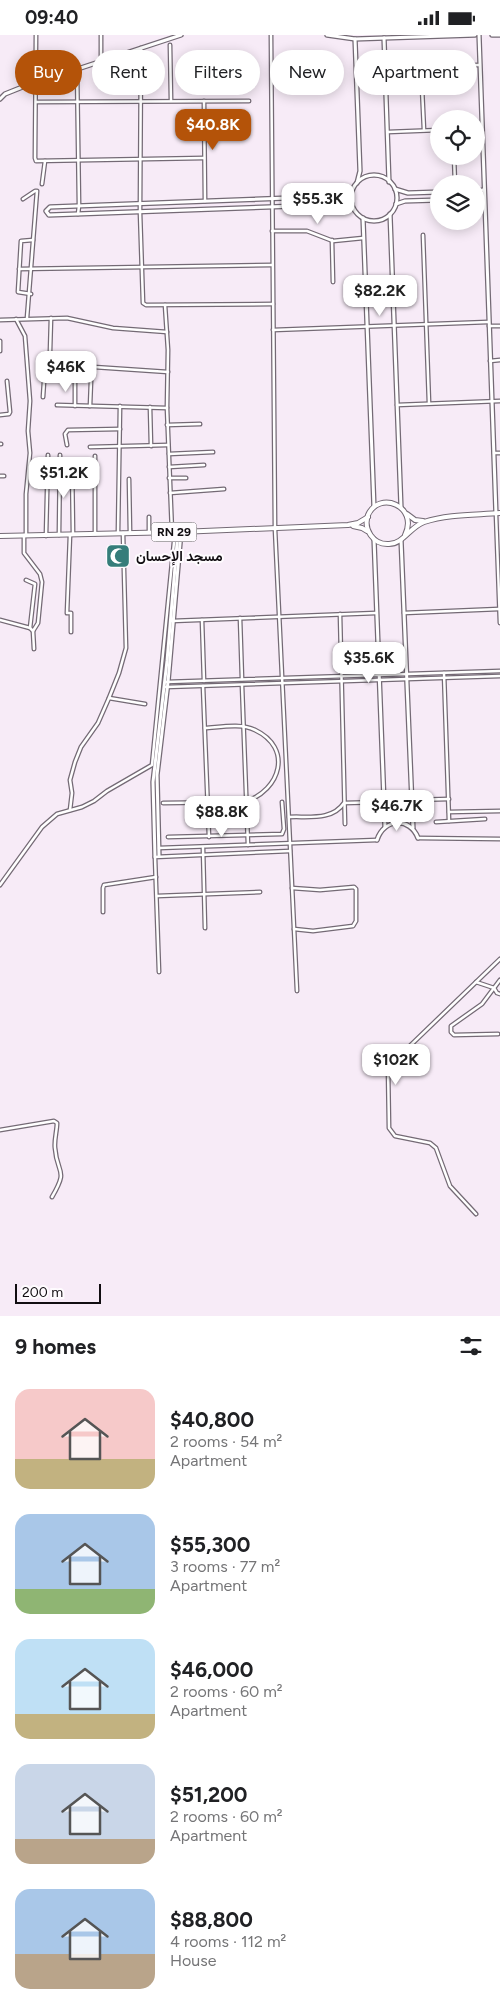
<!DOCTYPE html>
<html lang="en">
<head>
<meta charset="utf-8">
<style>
  body { margin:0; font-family:Figtree,Vazirmatn,sans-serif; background:#f6f6f6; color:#202124; height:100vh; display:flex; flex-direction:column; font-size:19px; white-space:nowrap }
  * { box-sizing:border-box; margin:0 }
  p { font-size:16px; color:#757577 }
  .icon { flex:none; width:28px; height:28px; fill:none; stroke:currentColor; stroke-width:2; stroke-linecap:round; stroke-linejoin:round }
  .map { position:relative; height:1281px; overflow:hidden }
  .sheet { display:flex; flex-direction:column; background:#fff; flex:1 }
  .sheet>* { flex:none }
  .top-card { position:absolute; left:15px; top:15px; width:470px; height:45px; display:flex; gap:10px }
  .tools { position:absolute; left:430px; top:75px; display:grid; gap:10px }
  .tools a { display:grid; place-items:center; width:55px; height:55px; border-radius:50%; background:#fff; box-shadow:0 2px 12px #0003; font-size:25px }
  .scale { position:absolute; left:15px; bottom:12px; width:86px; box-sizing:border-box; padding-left:5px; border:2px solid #110d11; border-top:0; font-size:14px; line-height:18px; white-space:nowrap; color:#110d11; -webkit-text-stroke:4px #fefbfe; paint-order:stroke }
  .price { position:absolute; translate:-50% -42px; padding:0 11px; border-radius:10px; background:#fff; color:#222; font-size:16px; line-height:32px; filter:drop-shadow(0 1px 2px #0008) }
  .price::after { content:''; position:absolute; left:50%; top:30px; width:15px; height:11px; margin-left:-8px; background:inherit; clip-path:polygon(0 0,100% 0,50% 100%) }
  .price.current { background:#b45309; color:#fff }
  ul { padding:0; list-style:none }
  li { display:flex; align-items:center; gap:15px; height:125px; padding:0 15px }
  li span { display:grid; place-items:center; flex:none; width:140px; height:100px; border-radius:15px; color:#555 }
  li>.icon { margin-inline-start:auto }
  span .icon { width:60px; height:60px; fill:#fffc; stroke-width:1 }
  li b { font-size:21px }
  h2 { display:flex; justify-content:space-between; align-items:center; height:60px; padding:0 15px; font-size:21px }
  .chip { padding:0 18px; border-radius:22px; background:#fff; box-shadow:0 2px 12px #0003; font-size:18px; line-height:45px }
  .chip.current { background:#b45309; color:#fff }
  .status { display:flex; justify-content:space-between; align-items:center; height:35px; padding:0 25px; background:#fff; direction:ltr }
  .status svg { height:14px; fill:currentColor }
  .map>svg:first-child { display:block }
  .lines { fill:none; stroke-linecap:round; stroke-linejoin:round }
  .minor-casing { stroke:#746a75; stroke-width:5 }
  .tertiary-casing { stroke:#746a75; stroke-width:5.5 }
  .secondary-casing { stroke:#746a75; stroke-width:5.5 }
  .primary-casing { stroke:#746a75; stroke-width:6 }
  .minor { stroke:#fff; stroke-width:2.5 }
  .tertiary { stroke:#fff; stroke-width:3 }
  .secondary { stroke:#fff; stroke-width:3 }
  .primary { stroke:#fff; stroke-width:4 }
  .labels { text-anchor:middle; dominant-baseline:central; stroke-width:4; stroke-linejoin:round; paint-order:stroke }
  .shield { fill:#fefbfe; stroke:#585458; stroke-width:1 }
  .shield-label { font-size:12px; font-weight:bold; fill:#110d11 }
  .poi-label { font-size:14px; font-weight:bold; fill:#110d11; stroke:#fefbfe; text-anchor:start }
</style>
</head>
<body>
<div class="status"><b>09:40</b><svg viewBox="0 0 49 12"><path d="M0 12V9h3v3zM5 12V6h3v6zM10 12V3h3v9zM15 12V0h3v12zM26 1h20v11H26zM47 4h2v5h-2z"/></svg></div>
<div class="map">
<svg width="500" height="1281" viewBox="0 0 500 1281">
  <rect width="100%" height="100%" fill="#f7ebf7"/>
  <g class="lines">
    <defs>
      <g id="minor">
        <polyline points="36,0 35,123 36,126 204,123"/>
        <polyline points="101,0 101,25"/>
        <polyline points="271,0 275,494 297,956"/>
        <polyline points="170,10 171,65"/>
        <polyline points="141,13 140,177 143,268 146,270 273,269"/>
        <polyline points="421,32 424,95"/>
        <polyline points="77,33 79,171 78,179"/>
        <polyline points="384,33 479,30"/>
        <polyline points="204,66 205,166"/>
        <polyline points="36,67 249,66"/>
        <polyline points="388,97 439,95"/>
        <polyline points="454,121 455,149"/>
        <polyline points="42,149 45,126"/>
        <polyline points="23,164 35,156 37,156 27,283"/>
        <polyline points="272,196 307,196 333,206 363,203"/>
        <polyline points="423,200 429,368"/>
        <polyline points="332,205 333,247"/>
        <polyline points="19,234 272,230"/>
        <polyline points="31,259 18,257 21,206 33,205"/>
        <polyline points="165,270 168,315 167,373 172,497"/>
        <polyline points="16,284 25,301 30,366 28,396 30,418 26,459 26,500"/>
        <polyline points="0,285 67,283 113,293 167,297"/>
        <polyline points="489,291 500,291"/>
        <polyline points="273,295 488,287"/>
        <polyline points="0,306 0,316"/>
        <polyline points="490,326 500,325"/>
        <polyline points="94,332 168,337"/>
        <polyline points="43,362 44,347 54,337 50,317 51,283"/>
        <polyline points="57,370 167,373"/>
        <polyline points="397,370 500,366"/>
        <polyline points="75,371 75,345"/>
        <polyline points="90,371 91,346"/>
        <polyline points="150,372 151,411"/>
        <polyline points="0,380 9,379 10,377 7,346"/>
        <polyline points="167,390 200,389"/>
        <polyline points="0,409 1,409"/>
        <polyline points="67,410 65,399 68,395 120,394"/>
        <polyline points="90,412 168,410"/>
        <polyline points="494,418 500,418"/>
        <polyline points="169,419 213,417"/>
        <polyline points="95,421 95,499"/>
        <polyline points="72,429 73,499"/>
        <polyline points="169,432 204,430"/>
        <polyline points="0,441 4,441"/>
        <polyline points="169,443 186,443"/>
        <polyline points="129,444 130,498"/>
        <polyline points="170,458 224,454"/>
        <polyline points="496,479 500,588"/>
        <polyline points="149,482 149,497"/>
        <polyline points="118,498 120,371"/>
        <polyline points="59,500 60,420"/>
        <polyline points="70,500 67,578 71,578 71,597"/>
        <polyline points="24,501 24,518 40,539 42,547 38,588 33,596"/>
        <polyline points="46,501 48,420"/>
        <polyline points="26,545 35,549 30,593"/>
        <polyline points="404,578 499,574"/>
        <polyline points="340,579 345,789"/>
        <polyline points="240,583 242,644"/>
        <polyline points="0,585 30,593 33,596 34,614"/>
        <polyline points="202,585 204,646"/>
        <polyline points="172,586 376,578"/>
        <polyline points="444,638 449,786"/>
        <polyline points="166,647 500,636"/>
        <polyline points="242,650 248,810"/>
        <polyline points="203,651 209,802"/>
        <polyline points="166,652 500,641"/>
        <polyline points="109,663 145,669"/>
        <polyline points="411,765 449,764"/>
        <path d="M 163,768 L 245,767 C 281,755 293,713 255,695 C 241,688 221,692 205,693"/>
        <polyline points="70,775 72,758 70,745 75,727 81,712 98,688 109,663 119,638 126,613 123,498"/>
        <polyline points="449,777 500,776"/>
        <path d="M 289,782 C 308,781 332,786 344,768 L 384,767"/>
        <polyline points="436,787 485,784"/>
        <polyline points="168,802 282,799 284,794 282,767"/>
        <polyline points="418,803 500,804"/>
        <polyline points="159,813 377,805"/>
        <polyline points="203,813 205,893"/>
        <polyline points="0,850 42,792 57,779 82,772 94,766 107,756 152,730 175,497"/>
        <polyline points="292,853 320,855 354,852 356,854 356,886 353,891 313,896 294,894"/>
        <polyline points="157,861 260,857"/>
        <polyline points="103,877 103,853 104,850 156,842"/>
        <polyline points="159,937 155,822 290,816"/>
        <polyline points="476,947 494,953 497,958 500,959"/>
        <polyline points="498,999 454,1000 451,997 451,991 482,969 500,945"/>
        <path d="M 0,1095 L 54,1086 L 57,1088 C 57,1096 54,1105 55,1113 C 57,1140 69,1133 52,1162"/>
        <polyline points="476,1179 450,1151 436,1113 430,1108 395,1101 389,1093 388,1032 500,924"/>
      </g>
      <g id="tertiary">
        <polyline points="327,0 355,4 475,0"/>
        <polyline points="479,0 496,479"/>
        <polyline points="492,0 500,0"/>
        <polyline points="0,64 5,59 20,53 181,0"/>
        <polyline points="395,154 408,158 439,157"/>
        <polyline points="476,156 483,155"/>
        <polyline points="351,159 342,161 50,172 46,176 49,180 352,169"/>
        <polyline points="396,169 405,166 439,165"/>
        <polyline points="159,821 157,740 168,647 181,497"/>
        <polyline points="155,822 153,747 167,626 178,497"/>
      </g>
      <g id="secondary">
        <polyline points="384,3 389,147"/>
        <polyline points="355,4 360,136 357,148"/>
        <circle cx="374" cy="163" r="23"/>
        <polyline points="390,179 401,472"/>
        <polyline points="363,183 374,472"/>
        <polyline points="374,504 385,792"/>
        <polyline points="401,505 413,793"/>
        <path d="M 377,805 C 384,783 410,782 418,803"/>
      </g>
      <g id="primary">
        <polyline points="407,479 415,485 423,486"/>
        <polyline points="353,491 362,493 367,496"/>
        <path d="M 405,500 C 419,471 379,455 368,480 C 363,494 373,510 389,509 C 403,509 410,492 424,487 C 448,479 475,480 500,478"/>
        <polyline points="0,501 180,497 348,490 358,488 368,482"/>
      </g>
    </defs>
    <!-- minor casing -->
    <use href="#minor" class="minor-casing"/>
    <!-- tertiary casing -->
    <use href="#tertiary" class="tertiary-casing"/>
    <!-- secondary casing -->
    <use href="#secondary" class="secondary-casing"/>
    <!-- primary casing -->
    <use href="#primary" class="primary-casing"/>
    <!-- minor -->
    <use href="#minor" class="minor"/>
    <!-- tertiary -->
    <use href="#tertiary" class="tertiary"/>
    <!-- secondary -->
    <use href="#secondary" class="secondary"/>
    <!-- primary -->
    <use href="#primary" class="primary"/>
  </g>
  <!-- icons -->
  <defs>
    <symbol id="mosque-square" viewBox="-11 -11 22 22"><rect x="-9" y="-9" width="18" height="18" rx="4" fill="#357d7a" stroke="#fefbfe"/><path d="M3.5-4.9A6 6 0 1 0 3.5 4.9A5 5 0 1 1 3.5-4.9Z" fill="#fff"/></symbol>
  </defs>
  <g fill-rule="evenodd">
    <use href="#mosque-square" x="104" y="507" width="28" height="28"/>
  </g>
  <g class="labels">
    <!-- shield labels -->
    <rect class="shield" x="151.5" y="487.5" width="45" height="19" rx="4"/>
    <g class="shield-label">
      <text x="174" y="497">RN 29</text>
    </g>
    <!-- poi labels -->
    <g class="poi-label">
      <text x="136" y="521">مسجد الإحسان</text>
    </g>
  </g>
</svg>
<div class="tools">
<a><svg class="icon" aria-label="locate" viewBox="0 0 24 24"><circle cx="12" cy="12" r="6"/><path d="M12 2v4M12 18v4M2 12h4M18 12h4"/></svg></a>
<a><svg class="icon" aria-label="layers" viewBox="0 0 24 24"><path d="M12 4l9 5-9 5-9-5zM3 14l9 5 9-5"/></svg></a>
</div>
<div class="scale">200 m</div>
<b class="price current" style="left:213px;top:116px">$40.8K</b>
<b class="price" style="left:318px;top:190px">$55.3K</b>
<b class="price" style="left:380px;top:282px">$82.2K</b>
<b class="price" style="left:66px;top:358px">$46K</b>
<b class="price" style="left:64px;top:464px">$51.2K</b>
<b class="price" style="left:369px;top:649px">$35.6K</b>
<b class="price" style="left:397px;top:797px">$46.7K</b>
<b class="price" style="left:222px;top:803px">$88.8K</b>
<b class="price" style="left:396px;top:1051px">$102K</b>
<div class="top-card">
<a class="chip current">Buy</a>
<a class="chip">Rent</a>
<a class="chip">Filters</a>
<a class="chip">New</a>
<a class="chip">Apartment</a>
</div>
</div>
<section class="sheet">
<h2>9 homes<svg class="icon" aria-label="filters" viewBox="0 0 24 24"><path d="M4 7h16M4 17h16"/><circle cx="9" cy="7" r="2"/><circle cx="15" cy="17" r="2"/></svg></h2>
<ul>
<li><span style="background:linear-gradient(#f6c9c9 70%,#c2b280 0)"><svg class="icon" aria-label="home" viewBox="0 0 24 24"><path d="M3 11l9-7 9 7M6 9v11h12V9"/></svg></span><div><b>$40,800</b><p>2 rooms · 54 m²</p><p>Apartment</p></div></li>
<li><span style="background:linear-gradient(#a9c7e8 75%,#8fb573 0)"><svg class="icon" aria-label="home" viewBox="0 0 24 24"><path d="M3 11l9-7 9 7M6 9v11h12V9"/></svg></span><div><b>$55,300</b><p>3 rooms · 77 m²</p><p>Apartment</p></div></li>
<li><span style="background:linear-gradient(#bfe0f5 75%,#c2b280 0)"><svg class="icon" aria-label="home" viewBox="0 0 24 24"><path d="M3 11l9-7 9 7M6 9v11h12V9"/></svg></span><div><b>$46,000</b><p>2 rooms · 60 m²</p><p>Apartment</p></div></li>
<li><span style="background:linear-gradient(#c9d6e8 75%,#b9a48a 0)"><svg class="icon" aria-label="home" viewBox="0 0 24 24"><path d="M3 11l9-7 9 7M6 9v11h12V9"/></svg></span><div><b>$51,200</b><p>2 rooms · 60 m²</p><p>Apartment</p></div></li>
<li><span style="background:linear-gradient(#a9c7e8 65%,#b9a48a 0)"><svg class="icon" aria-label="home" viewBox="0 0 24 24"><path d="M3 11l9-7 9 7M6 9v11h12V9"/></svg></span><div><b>$88,800</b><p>4 rooms · 112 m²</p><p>House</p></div></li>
</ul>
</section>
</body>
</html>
